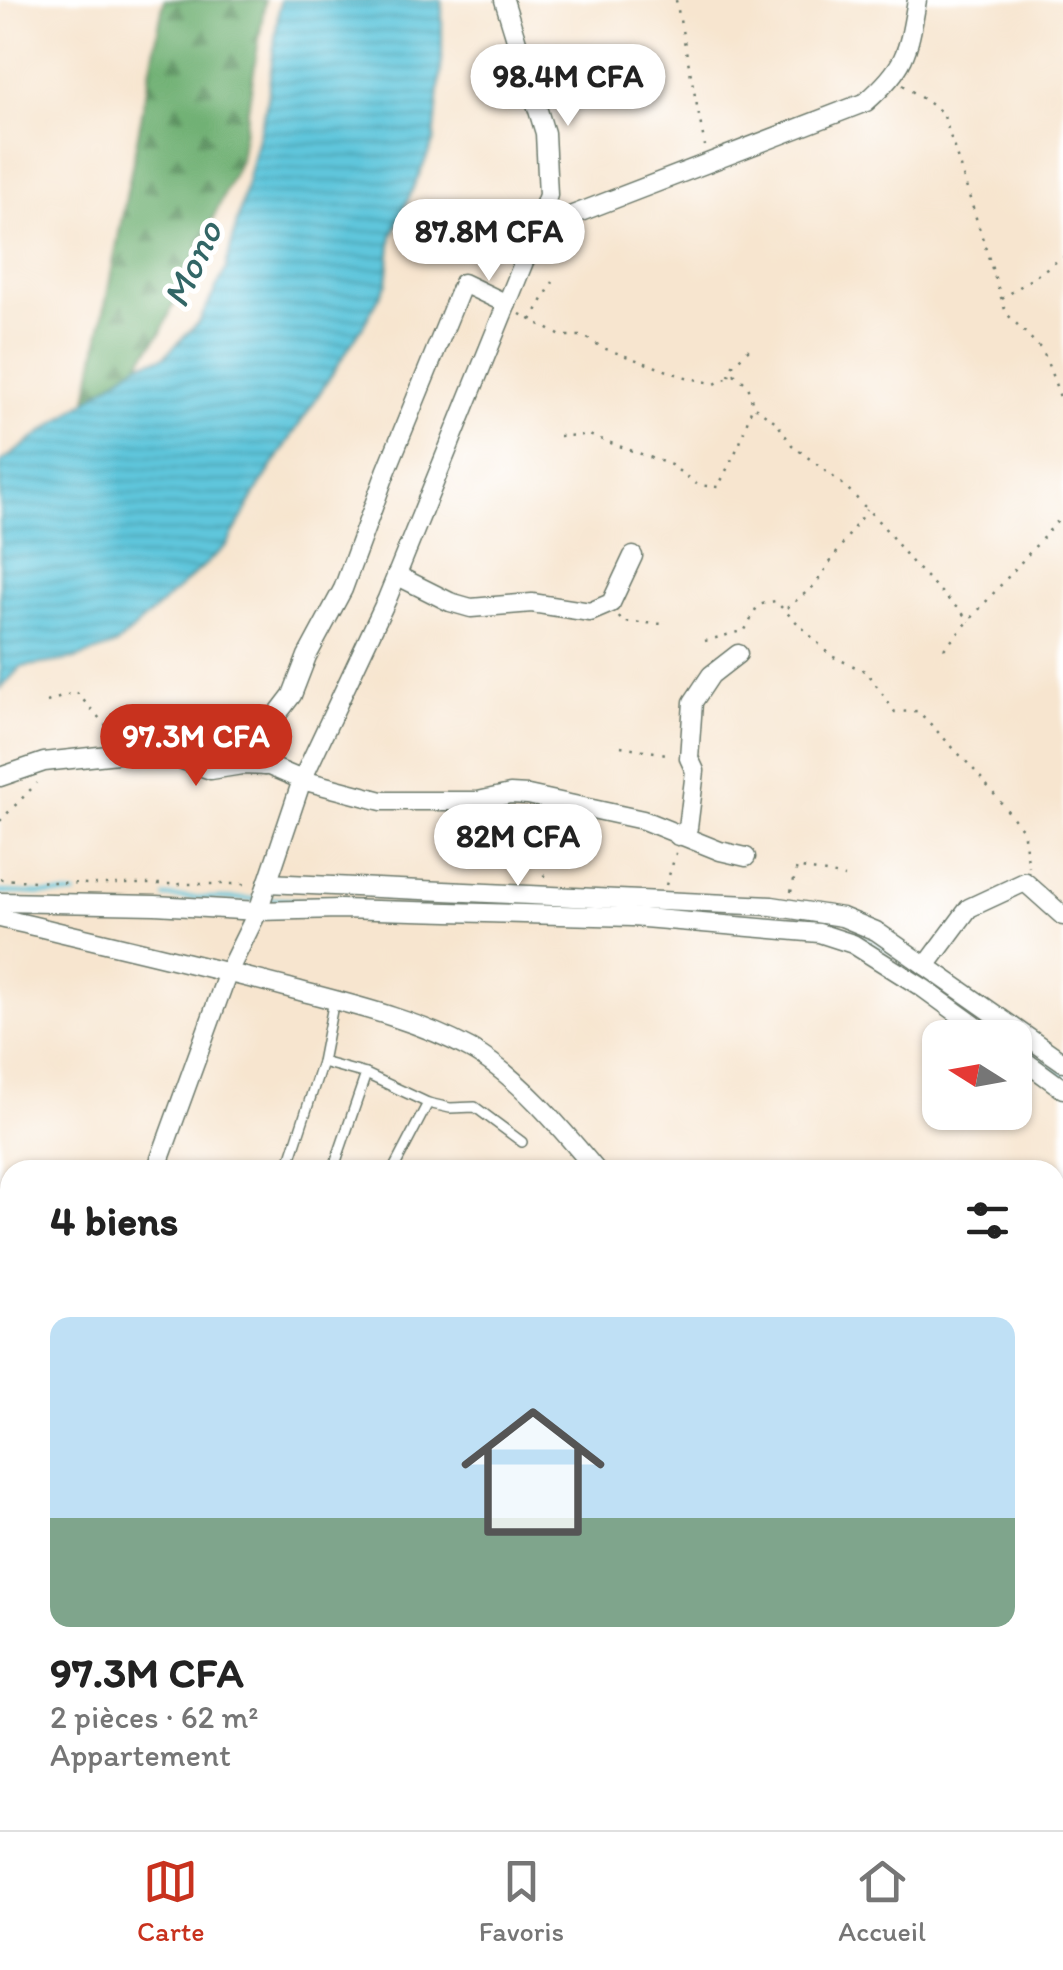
<!DOCTYPE html>
<html lang="fr">
<head>
<meta charset="utf-8">
<style>
  body { margin:0; font-family:Itim,sans-serif; background:#f2f2f2; color:#222; height:100vh; display:flex; flex-direction:column; font-size:38px; white-space:nowrap }
  * { box-sizing:border-box; margin:0 }
  p { font-size:32px; color:#767676 }
  .icon { flex:none; width:55px; height:55px; fill:none; stroke:currentColor; stroke-width:2; stroke-linecap:round; stroke-linejoin:round }
  .map { position:relative; flex:1; overflow:hidden }
  .side { position:absolute; left:0px; top:1160px; width:1065px; height:670px; display:flex; flex-direction:column; background:#fff; border-radius:30px 30px 0 0; box-shadow:0 2px 8px #0004 }
  .side>* { flex:none }
  .needle { width:65px; rotate:281deg }
  .tools { position:absolute; left:922px; top:1020px; display:grid; gap:20px }
  .tools a { display:grid; place-items:center; width:110px; height:110px; border-radius:20px; background:#fff; box-shadow:0 2px 8px #0004; font-size:50px }
  .price { position:absolute; translate:-50% -85px; padding:0 22px; border-radius:35px; background:#fff; color:#222; font-size:32px; line-height:65px; filter:drop-shadow(0 2px 5px #0008) }
  .price::after { content:''; position:absolute; left:50%; top:60px; width:30px; height:22px; margin-left:-15px; background:inherit; clip-path:polygon(0 0,100% 0,50% 100%) }
  .price.active { background:#c8321e; color:#fff }
  ul { padding:0; list-style:none }
  li { display:grid; align-content:center; gap:20px; height:530px; padding:0 50px }
  li span { display:grid; place-items:center; height:310px; border-radius:20px; color:#555 }
  li>.icon { margin-inline-start:auto }
  span .icon { width:180px; height:180px; fill:#fffc; stroke-width:1 }
  li b { font-size:42px }
  h2 { display:flex; justify-content:space-between; align-items:center; height:120px; padding:0 50px; font-size:42px }
  .tabs { display:flex; justify-content:space-around; align-items:center; height:140px; border-top:2px solid #e0e0e0; background:#fff; font-size:28px; color:#767676 }
  .tabs a { display:grid; justify-items:center; gap:5px }
  .tabs .active { color:#c8321e }
  .map>svg:first-child { display:block }
  .forest { fill:url(#forest-firs); stroke:#487754; stroke-width:2.5 }
  .water { fill:url(#water-rules); stroke:#3f8288; stroke-width:2.5 }
  .lines { fill:none; stroke-linecap:round; stroke-linejoin:round }
  .stream { stroke:#5fc6dc; stroke-width:4 }
  .lane-casing { stroke:#6b786a; stroke-width:12 }
  .street-casing { stroke:#6b786a; stroke-width:21 }
  .secondary-casing { stroke:#6b786a; stroke-width:29 }
  .path { stroke:#6b786a; stroke-width:2.5; stroke-dasharray:2.5 8; stroke-linecap:butt }
  .lane { stroke:#fff; stroke-width:9 }
  .street { stroke:#fff; stroke-width:18 }
  .secondary { stroke:#fff; stroke-width:25 }
  .labels { text-anchor:middle; dominant-baseline:central; stroke-width:10; stroke-linejoin:round; paint-order:stroke }
  .water-label { font-size:38px; font-style:italic; fill:#326666; stroke:#fff }
</style>
</head>
<body>
<div class="map">
<svg width="1063" height="1830" viewBox="0 0 1063 1830">
  <defs>
    <pattern id="forest-firs" width="22" height="20" patternUnits="userSpaceOnUse" patternTransform="scale(2.5)"><rect width="22" height="20" fill="#71b174"/><path d="M5 1l3.5 6h-7zM16 11l3.5 6h-7z" fill="#5c9160"/></pattern>
    <pattern id="water-rules" width="6" height="5" patternUnits="userSpaceOnUse" patternTransform="scale(2.5)"><rect width="6" height="5" fill="#5fc6dc"/><path d="M0 2.5h6" fill="none" stroke="#4ea2b3"/></pattern>
  </defs>
  <rect width="100%" height="100%" fill="#fff"/>
  <filter id="ink" filterUnits="userSpaceOnUse"><feTurbulence type="fractalNoise" baseFrequency=".01" numOctaves="2"/><feDisplacementMap in="SourceGraphic" scale="20" xChannelSelector="R" yChannelSelector="G"/><feConvolveMatrix kernelMatrix="1 2 1 2 8 2 1 2 1" color-interpolation-filters="sRGB"/></filter>
  <filter id="wash" filterUnits="userSpaceOnUse"><feTurbulence type="fractalNoise" baseFrequency=".0048" numOctaves="4" result="noise"/><feDisplacementMap in="SourceGraphic" scale="40" xChannelSelector="R" yChannelSelector="G"/><feGaussianBlur stdDeviation="2.25" result="paint"/><feColorMatrix in="noise" values="0 0 0 0 0 0 0 0 0 0 0 0 0 0 0 0 0 1.4 0 .05"/><feComposite in="paint" operator="in"/></filter>
  <g filter="url(#wash)">
    <rect width="100%" height="100%" fill="#f7e5cf"/>
    <!-- forest -->
    <polygon class="forest" points="164,0 265,0 240,160 161,332 138,364 87,400"/>
    <!-- water -->
    <polygon class="water" points="280,0 442,0 442,59 434,141 392,236 387,283 363,326 259,487 227,545 116,645 75,659 21,667 0,689 0,463 138,364 164,357 199,322 225,271 267,101"/>
    <g class="lines">
      <!-- stream -->
      <g class="stream">
        <polyline points="0,892 75,895"/>
        <polyline points="165,897 255,899"/>
        <polyline points="270,899 330,901"/>
        <path d="M 719,916 C 763,918 815,915 856,934 C 905,955 964,1006 1009,1038"/>
        <polyline points="1015,1042 1063,1076"/>
      </g>
    </g>
  </g>
  <g filter="url(#ink)">
    <g class="lines">
      <defs>
        <g id="lane">
          <polyline points="322,1062 366,1074 428,1103 450,1108 475,1107 522,1142"/>
          <polyline points="287,1170 322,1062 334,1000"/>
          <polyline points="333,1170 366,1074"/>
          <polyline points="393,1170 428,1103"/>
        </g>
        <g id="street">
          <polyline points="504,0 545,133 548,195 527,254"/>
          <polyline points="396,575 450,602 471,608 532,603 590,612 611,603 633,556"/>
          <polyline points="264,766 259,738 292,695 307,656 343,589 386,472 463,283 507,304"/>
          <polyline points="0,777 44,762 154,750 211,770 242,765 269,766 302,780 382,801 478,801 510,794 528,795 643,820 720,851 746,857"/>
          <polyline points="678,836 688,828 695,771 689,758 693,702 711,675 738,654"/>
          <polyline points="267,883 772,906 842,917 876,931 1063,1062"/>
          <polyline points="0,902 155,905 258,911 340,909 632,917 819,933 853,944 923,988 992,1038"/>
          <path d="M 0,918 C 97,941 193,963 289,988 C 349,1004 415,1019 470,1049 C 517,1075 562,1129 596,1170"/>
          <polyline points="926,966 969,908 1025,882 1063,916"/>
          <polyline points="1015,1054 1063,1089"/>
          <path d="M 156,1170 L 228,972 L 258,911 L 302,780 L 387,599 L 525,259 L 570,216 L 866,102 C 907,66 908,52 917,0"/>
          <polyline points="0,1420 10,1429"/>
          <polyline points="0,1590 10,1564"/>
          <polyline points="261,1830 273,1820"/>
        </g>
        <g id="secondary">
          <polyline points="1055,1678 1063,1678"/>
          <polyline points="0,1761 10,1761"/>
        </g>
      </defs>
      <!-- lane casing -->
      <use href="#lane" class="lane-casing"/>
      <!-- street casing -->
      <use href="#street" class="street-casing"/>
      <!-- secondary casing -->
      <use href="#secondary" class="secondary-casing"/>
      <!-- path -->
      <g class="path">
        <polyline points="676,0 705,146"/>
        <polyline points="903,85 943,113 1006,313 1043,351 1063,405"/>
        <polyline points="1002,299 1063,257"/>
        <polyline points="520,314 561,336 584,336 603,348 682,376 715,384 734,374 748,385 753,406 776,422 792,445 846,487 883,526 916,567 970,621"/>
        <polyline points="531,320 553,282"/>
        <polyline points="729,376 733,365 752,346"/>
        <polyline points="559,436 589,435 671,465 698,485 718,487 740,443 752,407"/>
        <polyline points="787,608 814,586 866,510"/>
        <polyline points="619,617 622,622 664,624"/>
        <polyline points="705,641 745,630 758,605 775,601 831,656 867,672 895,712 918,711 977,773 1023,830 1029,867"/>
        <polyline points="944,649 1063,515"/>
        <polyline points="47,702 76,692 118,739"/>
        <polyline points="621,746 672,755"/>
        <polyline points="0,821 37,783"/>
        <polyline points="544,877 546,850 556,820"/>
        <polyline points="0,879 88,884 248,884"/>
        <polyline points="666,885 677,850"/>
        <polyline points="791,892 797,867 845,877"/>
      </g>
      <!-- lane -->
      <use href="#lane" class="lane"/>
      <!-- street -->
      <use href="#street" class="street"/>
      <!-- secondary -->
      <use href="#secondary" class="secondary"/>
    </g>
  </g>
  <g class="labels">
    <!-- water labels -->
    <g class="water-label">
      <text transform="translate(192 264) rotate(-65)">Mono</text>
    </g>
  </g>
</svg>
<div class="tools">
<a><svg class="needle" viewBox="-14 -14 28 28"><path d="M0-13l5 13h-10z" fill="#e53935"/><path d="M0 13l5-13h-10z" fill="#767676"/></svg></a>
</div>
<b class="price" style="left:568px;top:129px">98.4M CFA</b>
<b class="price" style="left:489px;top:284px">87.8M CFA</b>
<b class="price active" style="left:196px;top:789px">97.3M CFA</b>
<b class="price" style="left:518px;top:889px">82M CFA</b>
<section class="side">
<h2>4 biens<svg class="icon" aria-label="filters" viewBox="0 0 24 24"><path d="M4 7h16M4 17h16"/><circle cx="9" cy="7" r="2"/><circle cx="15" cy="17" r="2"/></svg></h2>
<ul>
<li><span style="background:linear-gradient(#bfe0f5 65%,#7fa58c 0)"><svg class="icon" aria-label="home" viewBox="0 0 24 24"><path d="M3 11l9-7 9 7M6 9v11h12V9"/></svg></span><div><b>97.3M CFA</b><p>2 pièces · 62 m²</p><p>Appartement</p></div></li>
</ul>
</section>
</div>
<nav class="tabs">
<a class="active"><svg class="icon" aria-label="map" viewBox="0 0 24 24"><path d="M3 6l6-2 6 2 6-2v14l-6 2-6-2-6 2zM9 4v14M15 6v14"/></svg>Carte</a>
<a><svg class="icon" aria-label="saved" viewBox="0 0 24 24"><path d="M7 4h10v16l-5-4-5 4z"/></svg>Favoris</a>
<a><svg class="icon" aria-label="home" viewBox="0 0 24 24"><path d="M3 11l9-7 9 7M6 9v11h12V9"/></svg>Accueil</a>
</nav>
</body>
</html>
